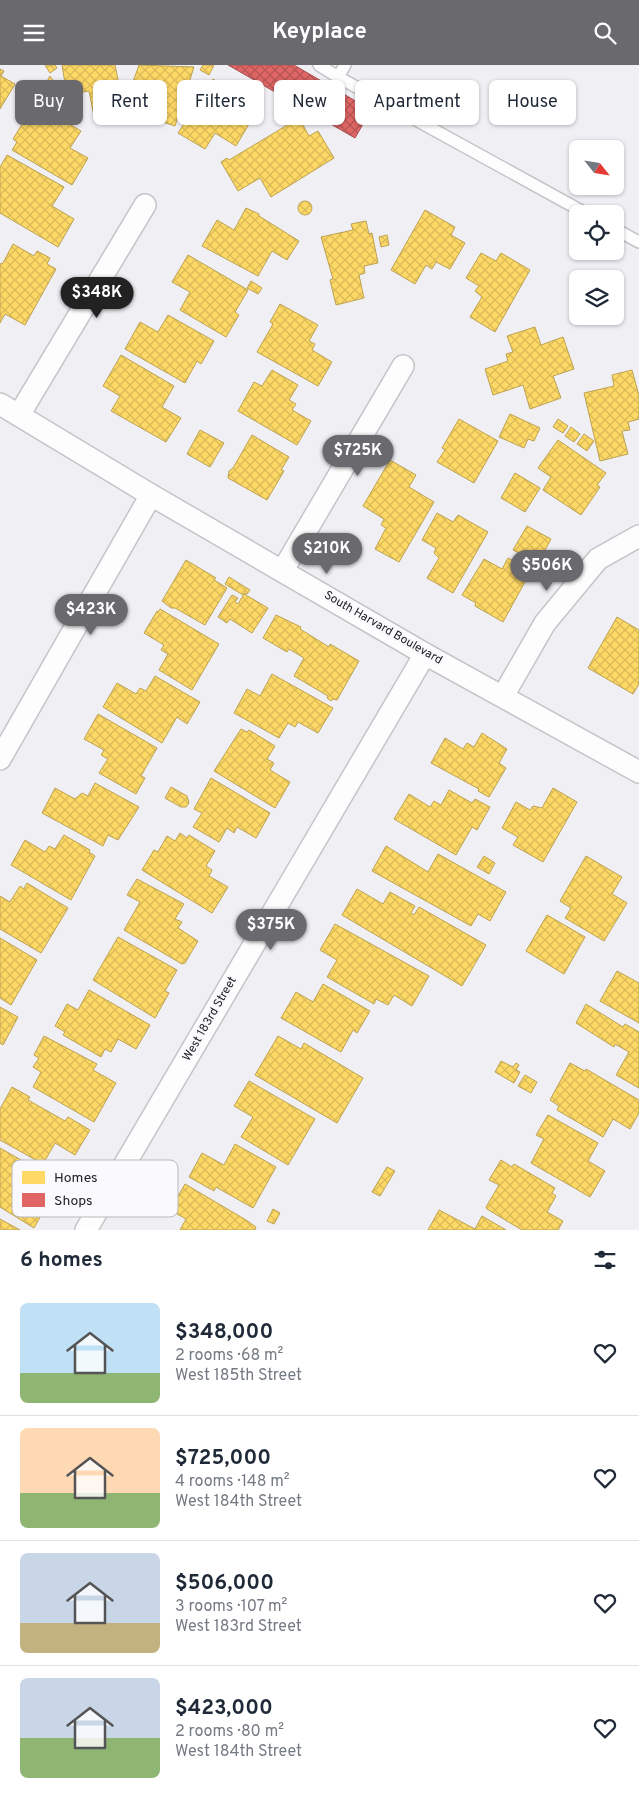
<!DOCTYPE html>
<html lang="en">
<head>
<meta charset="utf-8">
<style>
  body { margin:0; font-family:Overpass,sans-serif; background:#f2f2f3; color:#1f2937; height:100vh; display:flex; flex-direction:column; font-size:19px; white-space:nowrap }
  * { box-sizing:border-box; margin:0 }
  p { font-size:16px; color:#747a83 }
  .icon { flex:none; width:28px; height:28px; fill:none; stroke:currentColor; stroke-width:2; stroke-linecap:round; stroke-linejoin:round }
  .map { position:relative; height:1165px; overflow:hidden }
  .panel { display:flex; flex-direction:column; background:#fff; flex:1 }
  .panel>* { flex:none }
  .top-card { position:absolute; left:15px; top:15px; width:610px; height:45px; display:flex; gap:10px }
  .needle { width:32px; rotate:120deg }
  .tools { position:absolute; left:569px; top:75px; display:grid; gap:10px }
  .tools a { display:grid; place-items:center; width:55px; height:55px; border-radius:8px; background:#fff; box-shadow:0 1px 4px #0004; font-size:25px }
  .price { position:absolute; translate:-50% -42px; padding:0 11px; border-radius:18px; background:#6a6a6e; color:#fff; font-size:16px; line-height:32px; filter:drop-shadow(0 1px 2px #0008) }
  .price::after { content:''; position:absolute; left:50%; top:30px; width:15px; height:11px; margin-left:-8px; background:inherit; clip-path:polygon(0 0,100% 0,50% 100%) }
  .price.current { background:#222; color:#fff }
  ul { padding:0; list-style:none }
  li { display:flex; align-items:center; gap:15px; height:125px; padding:0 20px }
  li+li { border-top:1px solid #e0e1e3 }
  li span { display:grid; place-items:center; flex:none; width:140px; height:100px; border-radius:8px; color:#555 }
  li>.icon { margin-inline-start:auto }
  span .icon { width:60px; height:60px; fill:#fffc; stroke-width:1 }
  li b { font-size:21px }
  h2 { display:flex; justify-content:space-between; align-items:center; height:60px; padding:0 20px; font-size:21px }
  .chip { padding:0 18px; border-radius:8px; background:#fff; box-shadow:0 1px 4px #0004; font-size:18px; line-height:45px }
  .chip.current { background:#6a6a6e; color:#fff }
  header { display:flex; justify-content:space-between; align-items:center; height:65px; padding:0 20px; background:#6a6a6e; color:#fff; font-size:22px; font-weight:700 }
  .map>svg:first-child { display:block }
  .homes { fill:url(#homes-cross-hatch); stroke:#bda253 }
  .shops { fill:url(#shops-cross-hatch); stroke:#a75253 }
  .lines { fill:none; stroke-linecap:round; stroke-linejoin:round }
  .lane-casing { stroke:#c5c5c9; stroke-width:14 }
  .street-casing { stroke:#c5c5c9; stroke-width:24 }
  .lane { stroke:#fdfdfd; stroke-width:11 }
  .street { stroke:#fdfdfd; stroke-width:21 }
  .labels { text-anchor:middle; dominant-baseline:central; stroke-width:5; stroke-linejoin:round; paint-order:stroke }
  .street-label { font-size:12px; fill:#222226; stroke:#fafafe }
  .key { fill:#fafafe; stroke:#b9b9bd; stroke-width:1 }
  .key-label { font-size:14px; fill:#222226 }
</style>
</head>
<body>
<header><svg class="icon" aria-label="menu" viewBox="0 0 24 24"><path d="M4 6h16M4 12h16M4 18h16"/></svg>Keyplace<svg class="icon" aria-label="search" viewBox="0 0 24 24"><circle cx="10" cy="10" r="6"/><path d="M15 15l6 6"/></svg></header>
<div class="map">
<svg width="639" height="1165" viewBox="0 0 639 1165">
  <defs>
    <pattern id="homes-cross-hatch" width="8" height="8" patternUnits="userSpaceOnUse" patternTransform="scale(1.25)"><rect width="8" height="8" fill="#ffd966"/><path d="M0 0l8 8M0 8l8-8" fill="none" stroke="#daba58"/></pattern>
    <pattern id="shops-cross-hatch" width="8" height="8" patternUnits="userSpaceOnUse" patternTransform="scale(1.25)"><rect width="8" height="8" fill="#e06666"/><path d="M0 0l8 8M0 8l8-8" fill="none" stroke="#b55454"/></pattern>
  </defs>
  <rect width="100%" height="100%" fill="#efeff4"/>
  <!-- homes -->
  <g class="homes">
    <polygon points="45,0 55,0 57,3 50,8"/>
    <polygon points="62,0 115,0 124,44 94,51 89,26 67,30"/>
    <polygon points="139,0 194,2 175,61 138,49 143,33 129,28"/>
    <polygon points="203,0 214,0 209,10 200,5"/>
    <polygon points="0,4 4,6 1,11 15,19 0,44"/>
    <polygon points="50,11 67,37 62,46 38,32"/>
    <polygon points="213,14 259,42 236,81 215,68 205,84 178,68"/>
    <polygon points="35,38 81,66 70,83 88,93 72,120 12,85 17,77 13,74"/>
    <polygon points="299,53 309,71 318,66 334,93 271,132 260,113 238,126 221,97 227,93 229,95"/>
    <polygon points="7,90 64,122 52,141 74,154 58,182 0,148 0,102"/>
    <circle cx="305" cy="143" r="7"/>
    <polygon points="246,143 259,149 259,151 299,176 287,195 272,186 258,211 202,181 217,155 234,165"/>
    <polygon points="425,145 455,162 451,170 465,178 450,204 436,197 432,204 426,200 415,219 391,205"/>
    <polygon points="366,156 369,169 372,168 378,198 364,201 365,208 359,210 364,233 336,240 330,215 333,214 321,172 353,165 351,159"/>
    <polygon points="387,170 389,180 381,182 379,172"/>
    <polygon points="13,179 34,191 37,186 50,193 47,199 56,204 25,260 5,249 0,258 0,199 3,198"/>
    <polygon points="481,188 496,196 501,188 530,205 495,267 470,252 482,232 475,226 479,221 466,213"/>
    <polygon points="188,190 248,225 235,247 239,250 226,272 180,245 190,227 172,217"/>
    <polygon points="251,216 262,223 258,229 247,223"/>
    <polygon points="280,239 318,260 309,276 315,279 312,285 332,297 318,321 257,287 273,259 270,257"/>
    <polygon points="168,250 214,276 201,299 197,296 185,318 125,284 140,257 158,267"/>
    <polygon points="535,262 541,280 563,272 574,304 553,311 561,333 530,344 523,320 493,330 485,304 508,296 506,289 513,287 507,271"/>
    <polygon points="121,290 174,321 162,342 181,353 166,377 111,346 120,331 103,321"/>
    <polygon points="272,305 298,320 289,335 296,339 292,345 311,356 297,380 238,346 254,317 262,321"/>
    <polygon points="632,305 639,331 639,354 628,357 630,365 622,366 628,389 600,396 584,328 614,321 612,310"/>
    <polygon points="510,349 540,363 534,376 528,374 524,383 499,372"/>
    <polygon points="459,354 498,376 474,418 437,397 445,385 442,383"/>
    <polygon points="558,354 568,361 563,368 553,362"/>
    <polygon points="571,362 580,369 574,377 565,371"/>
    <polygon points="200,365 224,378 210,402 187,389"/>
    <polygon points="584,369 594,376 587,386 577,379"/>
    <polygon points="252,370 289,392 281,405 284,406 267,435 228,413 229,406 233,403"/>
    <polygon points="558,375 606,408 597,420 600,422 581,450 543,425 551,412 538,403"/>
    <polygon points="390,395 416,410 409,422 434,437 399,497 375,484 386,463 381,460 384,454 363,441"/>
    <polygon points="515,408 540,423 525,447 501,433"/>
    <polygon points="437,448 453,457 458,450 488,467 453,528 427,513 439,493 434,488 436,483 422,475"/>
    <polygon points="527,461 551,474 538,498 513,485"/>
    <polygon points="508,493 531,506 503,557 475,541 476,538 462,530 484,494 502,504"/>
    <polygon points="186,495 216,513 214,515 227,523 205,560 175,543 171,543 162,536"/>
    <polygon points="229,512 250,525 247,529 244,528 243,530 225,519"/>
    <polygon points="244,529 268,543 252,568 230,554 227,558 218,552 232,530 238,533 235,537 238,539"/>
    <polygon points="160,544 219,579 192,625 159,605 168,589 161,585 164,580 144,568 157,546 158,547"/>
    <polygon points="276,550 301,562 300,564 329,582 330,579 359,596 337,635 333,634 331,636 327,633 328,631 294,611 304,593 289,584 287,587 263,573"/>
    <polygon points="617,552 639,565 639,619 633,629 588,603"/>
    <polygon points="272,609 333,643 318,668 298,657 295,662 288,658 279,673 234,648 247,624 260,631"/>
    <polygon points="155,611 200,637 187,659 177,652 162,678 103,642 117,618 136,629 140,623 146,626"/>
    <polygon points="98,649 157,683 141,711 145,713 136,729 99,708 108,694 101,690 104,685 84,674"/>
    <polygon points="241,664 247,667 249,665 275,681 267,694 274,698 270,705 290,717 275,743 214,706"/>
    <polygon points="482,668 507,684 499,698 506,703 489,732 478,726 479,724 431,698 445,673 463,684 467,678 474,682"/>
    <polygon points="211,713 270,748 256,773 237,762 234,768 227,763 219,777 193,762 202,748 194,744"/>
    <polygon points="95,718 139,742 118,775 108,770 103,781 42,748 55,723 75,734 82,728 88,731"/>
    <polygon points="171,722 187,731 189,738 186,742 181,742 165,733"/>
    <polygon points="553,723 577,737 543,797 513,780 518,772 502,763 516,737 530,745 533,741 542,743"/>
    <polygon points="449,725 472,738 475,734 490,742 477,765 472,762 456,790 394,754 409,729 430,742 434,736 441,740"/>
    <polygon points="180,768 187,773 189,770 215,786 206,801 212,805 209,811 228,822 212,848 142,805 154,785 158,787 167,771 175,776"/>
    <polygon points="64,770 90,785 89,787 95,791 71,835 11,800 25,775 45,787 49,781 55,784"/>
    <polygon points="386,781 428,807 438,789 506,827 490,856 478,849 471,861 372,806"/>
    <polygon points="484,791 495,798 489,809 477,802"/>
    <polygon points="586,791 622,812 612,829 627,838 604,876 565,853 571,843 560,836"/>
    <polygon points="137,814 184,839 175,854 182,857 178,863 198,876 185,898 182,899 124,865 140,837 127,830"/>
    <polygon points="27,818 68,843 41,888 0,864 0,831 10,837 20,821 24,824"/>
    <polygon points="357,824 383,839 390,827 415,841 411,848 414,850 419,842 486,880 462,921 342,850"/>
    <polygon points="547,850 585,872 564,909 526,886"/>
    <polygon points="335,859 429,911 412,941 394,930 388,940 376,934 374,939 327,912 337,895 320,885"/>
    <polygon points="118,872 177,905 165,926 169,928 155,953 93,915"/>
    <polygon points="0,873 37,895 11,940 0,933"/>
    <polygon points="617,906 639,918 639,958 600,936"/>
    <polygon points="323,919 370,946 357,968 353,965 341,987 281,953 296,927 313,937"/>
    <polygon points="89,925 150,960 136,984 118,974 111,987 105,984 101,992 63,970 65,967 55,961 67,939 78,945"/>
    <polygon points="586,939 623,962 625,959 639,967 639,1023 616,1010 629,987 615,979 614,982 576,958"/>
    <polygon points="0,942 18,952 3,980 0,978"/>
    <polygon points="44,971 97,999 93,1005 116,1018 94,1057 33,1022 41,1007 33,1002 39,993 34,990"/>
    <polygon points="278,971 301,984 304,978 363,1013 337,1058 255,1010"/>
    <polygon points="501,996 513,1002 516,998 519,1000 516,1005 520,1007 514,1018 495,1007"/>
    <polygon points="570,998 585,1006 586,1004 639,1035 639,1048 630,1064 613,1054 603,1072 557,1045 559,1041 550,1035"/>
    <polygon points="525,1010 537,1017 531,1028 518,1021"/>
    <polygon points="249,1016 315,1054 288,1100 241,1072 253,1052 234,1041"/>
    <polygon points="12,1022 30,1032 28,1035 65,1056 68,1052 90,1065 75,1090 55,1078 43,1099 0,1075 0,1044"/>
    <polygon points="548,1050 598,1078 588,1096 605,1106 590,1132 531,1098 544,1074 536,1070"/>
    <polygon points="235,1079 276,1102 253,1143 216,1122 214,1126 189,1112 202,1088 224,1100"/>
    <polygon points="0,1083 56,1115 45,1136 48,1138 34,1163 0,1142"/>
    <polygon points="501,1095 512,1102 514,1099 555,1123 552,1128 556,1131 547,1147 563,1156 558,1165 522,1165 487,1144 486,1142 499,1120 489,1115"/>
    <polygon points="387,1102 395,1106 380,1131 372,1127"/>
    <polygon points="185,1119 246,1155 256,1162 255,1165 180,1165 186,1154 170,1145"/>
    <polygon points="273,1144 280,1148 274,1159 267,1156"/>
    <polygon points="439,1145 475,1164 482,1151 506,1165 428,1165"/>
    <polygon points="0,1154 20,1165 0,1165"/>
  </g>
  <!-- shops -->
  <polygon class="shops" points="228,0 294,0 371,45 355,73"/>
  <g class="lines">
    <defs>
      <g id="lane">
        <polyline points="319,0 338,12 345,0"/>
        <polyline points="338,12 587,149"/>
        <polyline points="615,164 639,177"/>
      </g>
      <g id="street">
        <polyline points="0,339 151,430 425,589 639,707"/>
        <polyline points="19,350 145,140"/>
        <polyline points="283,505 403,301"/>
        <polyline points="503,631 545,558 598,494 639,471"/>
        <polyline points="0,694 151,430"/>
        <polyline points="86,1165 425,589"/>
      </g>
    </defs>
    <!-- lane casing -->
    <use href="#lane" class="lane-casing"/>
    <!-- street casing -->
    <use href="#street" class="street-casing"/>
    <!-- lane -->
    <use href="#lane" class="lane"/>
    <!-- street -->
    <use href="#street" class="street"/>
  </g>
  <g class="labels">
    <!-- street labels -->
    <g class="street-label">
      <text transform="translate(383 563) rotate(30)">South Harvard Boulevard</text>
      <text transform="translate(210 954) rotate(-60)">West 183rd Street</text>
    </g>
  </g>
  <!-- legend -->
  <rect x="12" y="1095" width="166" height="57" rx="8" class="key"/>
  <rect x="22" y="1106" width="23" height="13" fill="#ffd966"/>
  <rect x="22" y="1128" width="23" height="14" fill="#e06666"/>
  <g class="key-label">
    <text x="54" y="1117">Homes</text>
    <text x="54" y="1140">Shops</text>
  </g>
</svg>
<div class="tools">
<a><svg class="needle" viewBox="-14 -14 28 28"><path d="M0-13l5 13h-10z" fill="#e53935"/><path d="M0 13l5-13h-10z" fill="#747a83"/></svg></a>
<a><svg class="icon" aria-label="locate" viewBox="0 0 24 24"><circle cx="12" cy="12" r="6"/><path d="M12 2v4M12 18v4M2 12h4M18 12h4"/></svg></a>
<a><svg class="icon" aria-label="layers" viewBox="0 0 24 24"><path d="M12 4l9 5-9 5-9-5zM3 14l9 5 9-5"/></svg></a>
</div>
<b class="price current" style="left:97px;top:254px">$348K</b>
<b class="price" style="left:358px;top:412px">$725K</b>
<b class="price" style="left:327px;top:510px">$210K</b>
<b class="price" style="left:547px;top:527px">$506K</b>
<b class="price" style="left:91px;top:571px">$423K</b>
<b class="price" style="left:271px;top:886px">$375K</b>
<div class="top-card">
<a class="chip current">Buy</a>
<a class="chip">Rent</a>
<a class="chip">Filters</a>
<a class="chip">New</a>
<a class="chip">Apartment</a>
<a class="chip">House</a>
</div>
</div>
<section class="panel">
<h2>6 homes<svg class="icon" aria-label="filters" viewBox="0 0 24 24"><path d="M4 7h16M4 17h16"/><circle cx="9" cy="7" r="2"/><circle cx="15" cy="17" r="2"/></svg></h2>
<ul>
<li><span style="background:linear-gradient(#bfe0f5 70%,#8fb573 0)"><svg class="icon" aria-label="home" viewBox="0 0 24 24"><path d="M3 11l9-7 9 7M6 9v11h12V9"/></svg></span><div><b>$348,000</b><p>2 rooms · 68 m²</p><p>West 185th Street</p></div><svg class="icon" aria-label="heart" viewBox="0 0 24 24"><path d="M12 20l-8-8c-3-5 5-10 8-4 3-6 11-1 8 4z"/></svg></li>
<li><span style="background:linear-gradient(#ffd9b3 65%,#8fb573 0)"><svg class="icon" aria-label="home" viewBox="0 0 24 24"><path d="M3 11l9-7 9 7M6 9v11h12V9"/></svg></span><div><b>$725,000</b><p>4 rooms · 148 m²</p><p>West 184th Street</p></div><svg class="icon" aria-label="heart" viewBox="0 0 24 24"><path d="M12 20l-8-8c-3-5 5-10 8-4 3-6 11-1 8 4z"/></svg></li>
<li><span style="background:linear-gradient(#c9d6e8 70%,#c2b280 0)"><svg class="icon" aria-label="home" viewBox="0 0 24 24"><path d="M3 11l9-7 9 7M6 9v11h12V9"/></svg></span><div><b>$506,000</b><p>3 rooms · 107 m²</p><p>West 183rd Street</p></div><svg class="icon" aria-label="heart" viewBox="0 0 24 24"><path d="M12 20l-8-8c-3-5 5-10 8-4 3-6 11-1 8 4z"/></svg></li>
<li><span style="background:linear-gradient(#c9d6e8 60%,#8fb573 0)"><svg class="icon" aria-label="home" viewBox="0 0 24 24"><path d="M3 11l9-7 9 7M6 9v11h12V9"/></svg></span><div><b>$423,000</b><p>2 rooms · 80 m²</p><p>West 184th Street</p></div><svg class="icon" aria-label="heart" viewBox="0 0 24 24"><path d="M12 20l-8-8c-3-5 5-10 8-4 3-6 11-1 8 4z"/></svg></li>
</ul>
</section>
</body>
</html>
